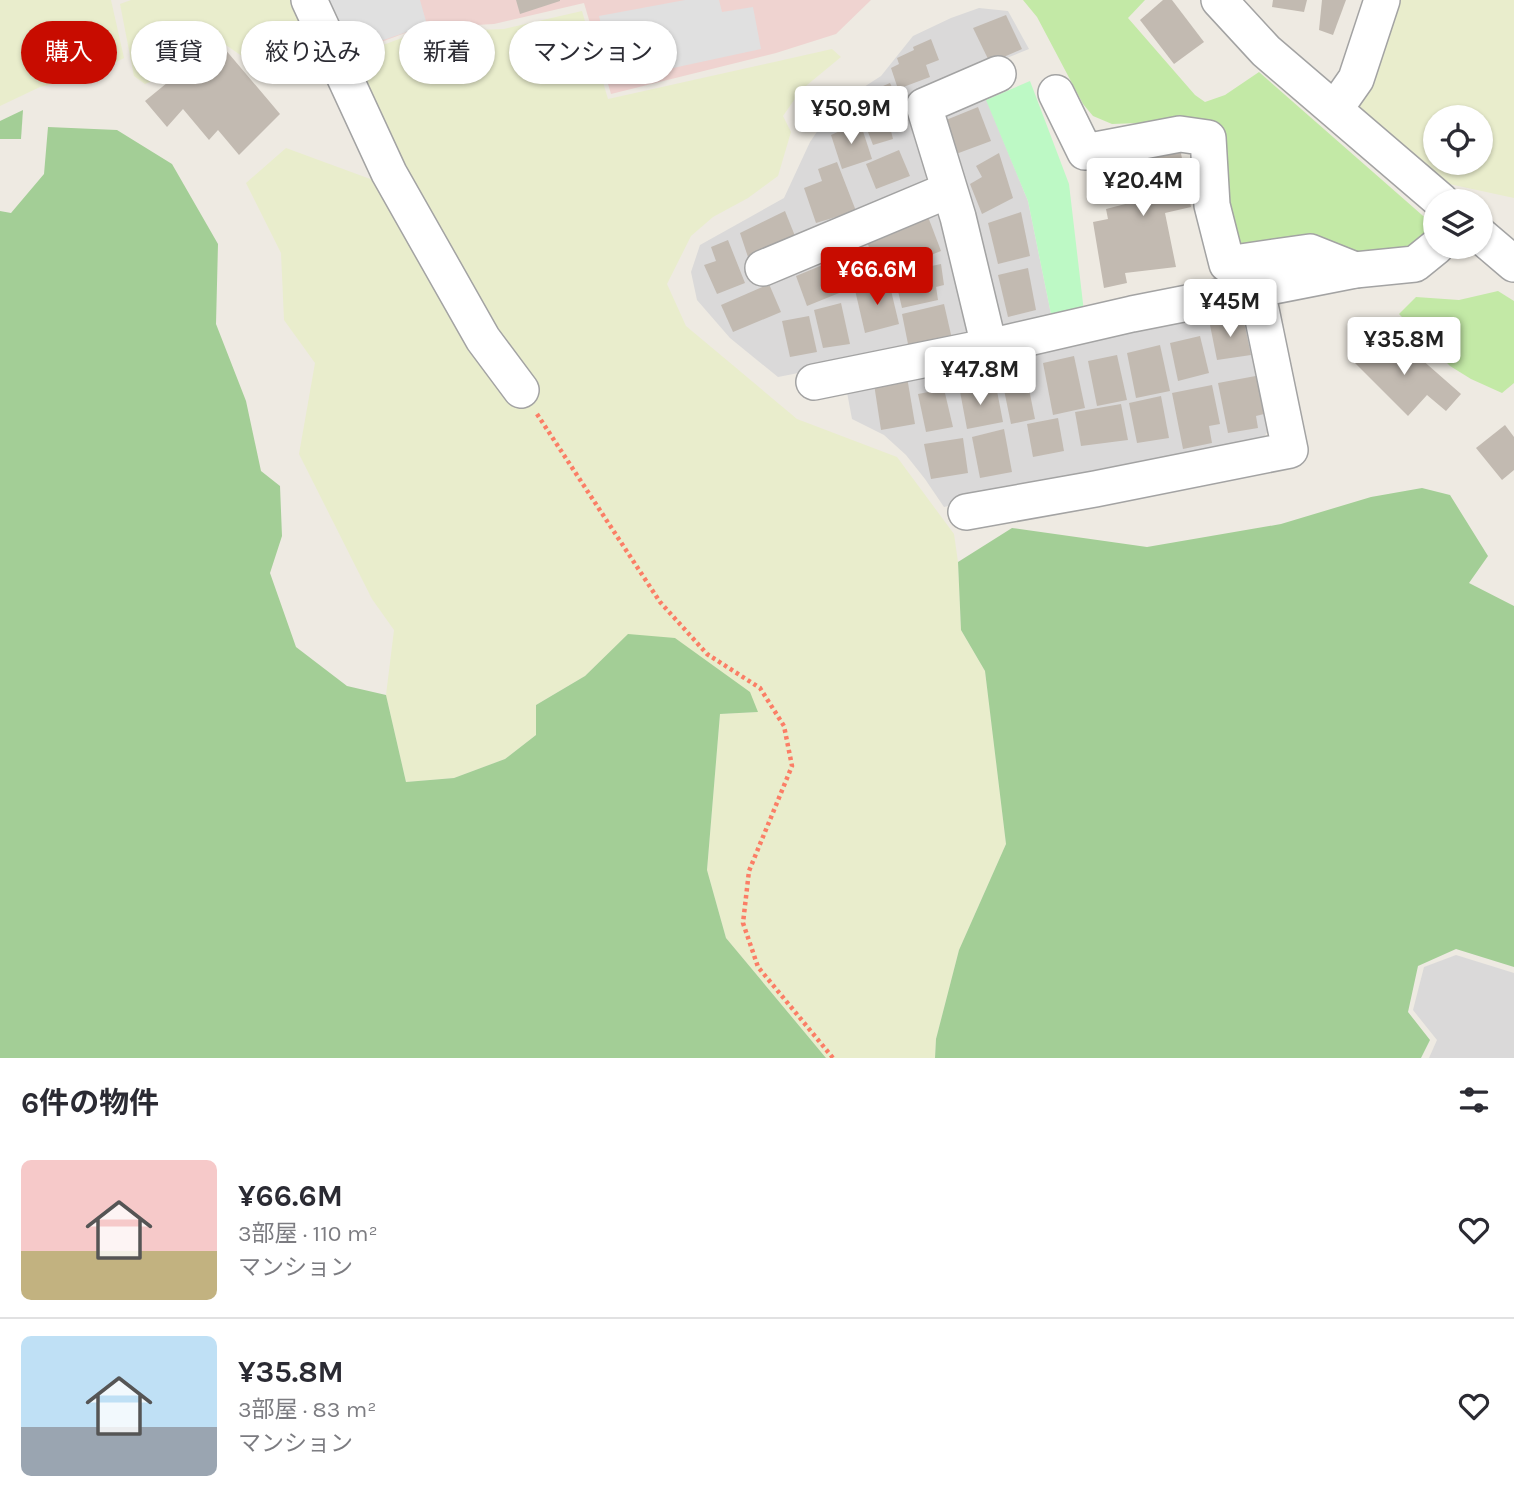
<!DOCTYPE html>
<html lang="ja">
<head>
<meta charset="utf-8">
<style>
  body { margin:0; font-family:Karla,"Noto Sans JP",sans-serif; background:#f2f2f3; color:#2b2b33; height:100vh; display:flex; flex-direction:column; font-size:26px; white-space:nowrap }
  * { box-sizing:border-box; margin:0 }
  p { font-size:23px; color:#7c7c81 }
  .icon { flex:none; width:38px; height:38px; fill:none; stroke:currentColor; stroke-width:2; stroke-linecap:round; stroke-linejoin:round }
  .map { position:relative; height:1058px; overflow:hidden }
  .sheet { display:flex; flex-direction:column; background:#fff; flex:1 }
  .sheet>* { flex:none }
  .banner { position:absolute; left:21px; top:21px; width:700px; height:63px; display:flex; gap:14px }
  .fabs { position:absolute; left:1423px; top:105px; display:grid; gap:14px }
  .fabs a { display:grid; place-items:center; width:70px; height:70px; border-radius:50%; background:#fff; box-shadow:0 2px 5px #0004; font-size:35px }
  .price { position:absolute; translate:-50% -60px; padding:0 16px; border-radius:7px; background:#fff; color:#222; font-size:23px; line-height:46px; filter:drop-shadow(0 2px 4px #0008) }
  .price::after { content:''; position:absolute; left:50%; top:42px; width:21px; height:16px; margin-left:-10px; background:inherit; clip-path:polygon(0 0,100% 0,50% 100%) }
  .price.active { background:#c80c00; color:#fff }
  ul { padding:0; list-style:none }
  li { display:flex; align-items:center; gap:21px; height:175px; padding:0 21px }
  li+li { border-top:2px solid #e1e1e2 }
  li span { display:grid; place-items:center; flex:none; width:196px; height:140px; border-radius:10px; color:#555 }
  li>.icon { margin-inline-start:auto }
  span .icon { width:84px; height:84px; fill:#fffc; stroke-width:1 }
  li b { font-size:30px }
  h2 { display:flex; justify-content:space-between; align-items:center; height:84px; padding:0 21px; font-size:30px }
  .chip { padding:0 24px; border-radius:32px; background:#fff; box-shadow:0 2px 5px #0004; font-size:24px; line-height:63px }
  .chip.active { background:#c80c00; color:#fff }
  .map>svg:first-child { display:block }
  .residential { fill:#dad9d9 }
  .commercial { fill:#efd3d0 }
  .farmland { fill:#e9edcc; fill-rule:evenodd }
  .grass { fill:#c3e9a6 }
  .forest { fill:#a3ce96 }
  .park { fill:#bdf9c5 }
  .parking { fill:#e0e0e0 }
  .building { fill:#c2bab1 }
  .lines { fill:none; stroke-linecap:round; stroke-linejoin:round }
  .minor-casing { stroke:#a3a3a3; stroke-width:38 }
  .path { stroke:#fb7e66; stroke-width:4.5; stroke-dasharray:3.5 3.5; stroke-linecap:butt }
  .minor { stroke:#fff; stroke-width:35 }
</style>
</head>
<body>
<div class="map">
<svg width="1514" height="1058" viewBox="0 0 1514 1058">
  <rect width="100%" height="100%" fill="#eeeae2"/>
  <!-- residential -->
  <g class="residential">
    <polygon points="979,8 1008,11 1029,49 904,100 931,168 919,192 929,211 953,225 978,338 778,377 730,338 697,300 691,272 700,245 784,198 810,142 829,114 847,98 881,76 913,36 951,18"/>
    <polygon points="983,91 1028,201 1052,319 1001,332 936,126 945,105"/>
    <polygon points="1250,302 1275,420 1262,440 944,507 925,479 906,455 884,435 852,419 846,387"/>
    <polygon points="1456,955 1514,973 1514,1058 1429,1058 1437,1040 1413,1010 1424,967"/>
  </g>
  <!-- commercial -->
  <polygon class="commercial" points="317,0 871,0 836,34 776,53 611,94 584,3 494,24 457,26 427,25 343,56"/>
  <!-- farmland -->
  <g class="farmland">
    <polygon points="0,0 111,0 124,58 90,75 40,87 0,106"/>
    <polygon points="131,0 296,0 322,58 252,63 223,43 177,78 172,73 145,84 134,76 120,4"/>
    <path d="M 1382,0 L 1514,0 L 1514,198 L 1412,176 L 1335,109 ZM 1435,117 L 1480,117 L 1480,163 L 1435,163 Z"/>
    <polygon points="582,11 608,99 832,49 841,57 801,90 783,116 791,132 778,176 748,198 713,217 691,236 667,284 686,326 797,419 897,457 954,534 958,562 961,630 985,671 1006,844 959,950 936,1039 935,1058 826,1058 726,938 707,870 720,714 757,712 622,640 585,676 536,705 536,735 505,759 454,778 406,782 386,695 394,630 372,599 299,454 315,363 284,320 281,253 246,183 286,148 373,180 348,58 426,29 455,31 504,29"/>
  </g>
  <!-- grass -->
  <g class="grass">
    <polygon points="1023,0 1145,0 1128,18 1195,95 1205,102 1225,95 1259,72 1430,222 1422,247 1346,254 1239,257 1219,165 1220,125 1192,121 1112,124 1093,116 1083,104 1037,17"/>
    <polygon points="1498,291 1514,301 1514,383 1502,393 1471,379 1450,366 1399,314 1416,297 1459,300"/>
  </g>
  <!-- forest -->
  <g class="forest">
    <polygon points="23,110 21,139 0,139 0,121"/>
    <polygon points="48,127 117,130 172,164 218,244 216,324 246,401 261,471 280,486 282,536 270,573 296,647 347,686 386,695 406,782 454,778 505,759 536,735 536,705 585,676 628,634 675,638 750,692 758,712 720,714 707,870 726,938 826,1058 0,1058 0,211 11,213 44,174"/>
    <polygon points="1422,488 1450,495 1488,556 1469,583 1514,606 1514,967 1456,949 1418,966 1408,1012 1430,1040 1421,1058 935,1058 936,1039 959,950 1006,844 985,671 961,630 958,562 1012,528 1147,547 1281,524 1371,497"/>
  </g>
  <!-- park -->
  <polygon class="park" points="1030,81 1069,184 1084,312 1052,319 1028,201 986,100"/>
  <!-- parking -->
  <g class="parking">
    <polygon points="317,0 420,0 427,25 369,45 360,23 333,33"/>
    <polygon points="685,0 719,0 722,12 753,7 761,49 622,79 611,67 599,16"/>
  </g>
  <!-- building -->
  <g class="building">
    <polygon points="516,0 560,0 560,1 520,14"/>
    <polygon points="1163,0 1172,0 1204,42 1174,64 1140,20"/>
    <polygon points="1273,0 1307,0 1304,12 1272,7"/>
    <polygon points="1322,0 1346,0 1333,35 1319,30"/>
    <polygon points="1006,15 1022,49 990,63 973,28"/>
    <polygon points="931,39 939,60 926,65 930,77 898,89 891,68 899,64 897,58 914,50 913,47"/>
    <polygon points="224,48 280,114 239,155 218,130 209,140 183,109 167,127 145,101 173,78 178,83"/>
    <polygon points="890,83 908,121 891,131 893,139 873,145 855,98"/>
    <polygon points="978,107 991,141 956,154 946,120"/>
    <polygon points="860,122 872,159 842,169 831,135"/>
    <polygon points="1180,148 1191,207 1165,213 1176,267 1125,273 1127,283 1104,288 1093,222 1108,219 1106,209 1133,202 1124,160"/>
    <polygon points="899,150 910,176 876,189 866,164"/>
    <polygon points="999,153 1013,198 982,214 970,184 982,177 976,166"/>
    <polygon points="837,162 856,211 816,223 804,188 822,181 818,169"/>
    <polygon points="785,211 795,236 748,257 740,233"/>
    <polygon points="1021,212 1030,256 998,264 988,223"/>
    <polygon points="927,214 941,251 880,275 867,242"/>
    <polygon points="728,240 745,283 717,294 704,265 716,261 711,247"/>
    <polygon points="842,257 854,287 807,306 796,276"/>
    <polygon points="941,264 944,285 936,287 938,300 902,308 894,274"/>
    <polygon points="1028,268 1036,310 1008,317 998,275"/>
    <polygon points="889,282 899,324 865,333 855,290"/>
    <polygon points="769,284 781,312 733,332 721,305"/>
    <polygon points="841,303 850,344 823,348 814,310"/>
    <polygon points="944,304 952,339 909,349 902,314"/>
    <polygon points="809,316 817,352 790,357 782,321"/>
    <polygon points="1243,317 1251,355 1217,360 1210,325"/>
    <polygon points="1200,336 1209,373 1178,381 1170,343"/>
    <polygon points="1369,337 1388,360 1404,344 1461,394 1446,411 1427,395 1408,416 1349,357"/>
    <polygon points="1160,345 1170,391 1136,398 1127,353"/>
    <polygon points="1117,355 1127,400 1097,406 1088,361"/>
    <polygon points="1074,356 1085,408 1053,415 1043,363"/>
    <polygon points="1026,374 1035,419 1011,424 1002,380"/>
    <polygon points="1261,375 1268,413 1256,416 1258,428 1228,433 1218,383"/>
    <polygon points="907,377 915,424 881,430 874,384"/>
    <polygon points="978,382 981,394 997,391 1003,422 967,429 959,386"/>
    <polygon points="1212,385 1220,424 1209,426 1212,443 1183,449 1172,393"/>
    <polygon points="944,389 953,427 926,432 918,394"/>
    <polygon points="1161,396 1169,438 1137,443 1129,403"/>
    <polygon points="1121,404 1128,440 1081,446 1075,412"/>
    <polygon points="1058,418 1064,451 1033,457 1027,424"/>
    <polygon points="1505,425 1514,437 1514,470 1502,480 1476,448"/>
    <polygon points="1004,429 1012,472 980,478 972,437"/>
    <polygon points="963,438 968,473 931,479 924,444"/>
  </g>
  <g class="lines">
    <defs>
      <g id="minor">
        <polyline points="309,0 389,173 483,339 521,390"/>
        <polyline points="1219,0 1266,51 1441,201"/>
        <polyline points="1056,93 1085,152 1180,134 1208,138 1212,205 1227,264 1310,252 1355,270"/>
        <polyline points="1335,109 1356,79 1382,0"/>
        <polyline points="1480,235 1514,264"/>
        <polyline points="763,268 949,190"/>
        <polyline points="989,346 958,217 924,106 998,74"/>
        <polyline points="814,382 1006,343 1132,314 1355,270 1415,264 1436,247"/>
        <polyline points="966,512 1095,489 1290,450 1257,290"/>
      </g>
    </defs>
    <!-- minor casing -->
    <use href="#minor" class="minor-casing"/>
    <!-- path -->
    <polyline class="path" points="537,414 660,602 707,654 760,688 784,726 792,766 749,871 743,923 758,967 833,1058"/>
    <!-- minor -->
    <use href="#minor" class="minor"/>
  </g>
</svg>
<div class="fabs">
<a><svg class="icon" aria-label="locate" viewBox="0 0 24 24"><circle cx="12" cy="12" r="6"/><path d="M12 2v4M12 18v4M2 12h4M18 12h4"/></svg></a>
<a><svg class="icon" aria-label="layers" viewBox="0 0 24 24"><path d="M12 4l9 5-9 5-9-5zM3 14l9 5 9-5"/></svg></a>
</div>
<b class="price" style="left:851px;top:146px">¥50.9M</b>
<b class="price" style="left:1143px;top:218px">¥20.4M</b>
<b class="price active" style="left:877px;top:307px">¥66.6M</b>
<b class="price" style="left:1230px;top:339px">¥45M</b>
<b class="price" style="left:1404px;top:377px">¥35.8M</b>
<b class="price" style="left:980px;top:407px">¥47.8M</b>
<div class="banner">
<a class="chip active">購入</a>
<a class="chip">賃貸</a>
<a class="chip">絞り込み</a>
<a class="chip">新着</a>
<a class="chip">マンション</a>
</div>
</div>
<section class="sheet">
<h2>6件の物件<svg class="icon" aria-label="filters" viewBox="0 0 24 24"><path d="M4 7h16M4 17h16"/><circle cx="9" cy="7" r="2"/><circle cx="15" cy="17" r="2"/></svg></h2>
<ul>
<li><span style="background:linear-gradient(#f6c9c9 65%,#c2b280 0)"><svg class="icon" aria-label="home" viewBox="0 0 24 24"><path d="M3 11l9-7 9 7M6 9v11h12V9"/></svg></span><div><b>¥66.6M</b><p>3部屋 · 110 m²</p><p>マンション</p></div><svg class="icon" aria-label="heart" viewBox="0 0 24 24"><path d="M12 20l-8-8c-3-5 5-10 8-4 3-6 11-1 8 4z"/></svg></li>
<li><span style="background:linear-gradient(#bfe0f5 65%,#9aa5b1 0)"><svg class="icon" aria-label="home" viewBox="0 0 24 24"><path d="M3 11l9-7 9 7M6 9v11h12V9"/></svg></span><div><b>¥35.8M</b><p>3部屋 · 83 m²</p><p>マンション</p></div><svg class="icon" aria-label="heart" viewBox="0 0 24 24"><path d="M12 20l-8-8c-3-5 5-10 8-4 3-6 11-1 8 4z"/></svg></li>
</ul>
</section>
</body>
</html>
